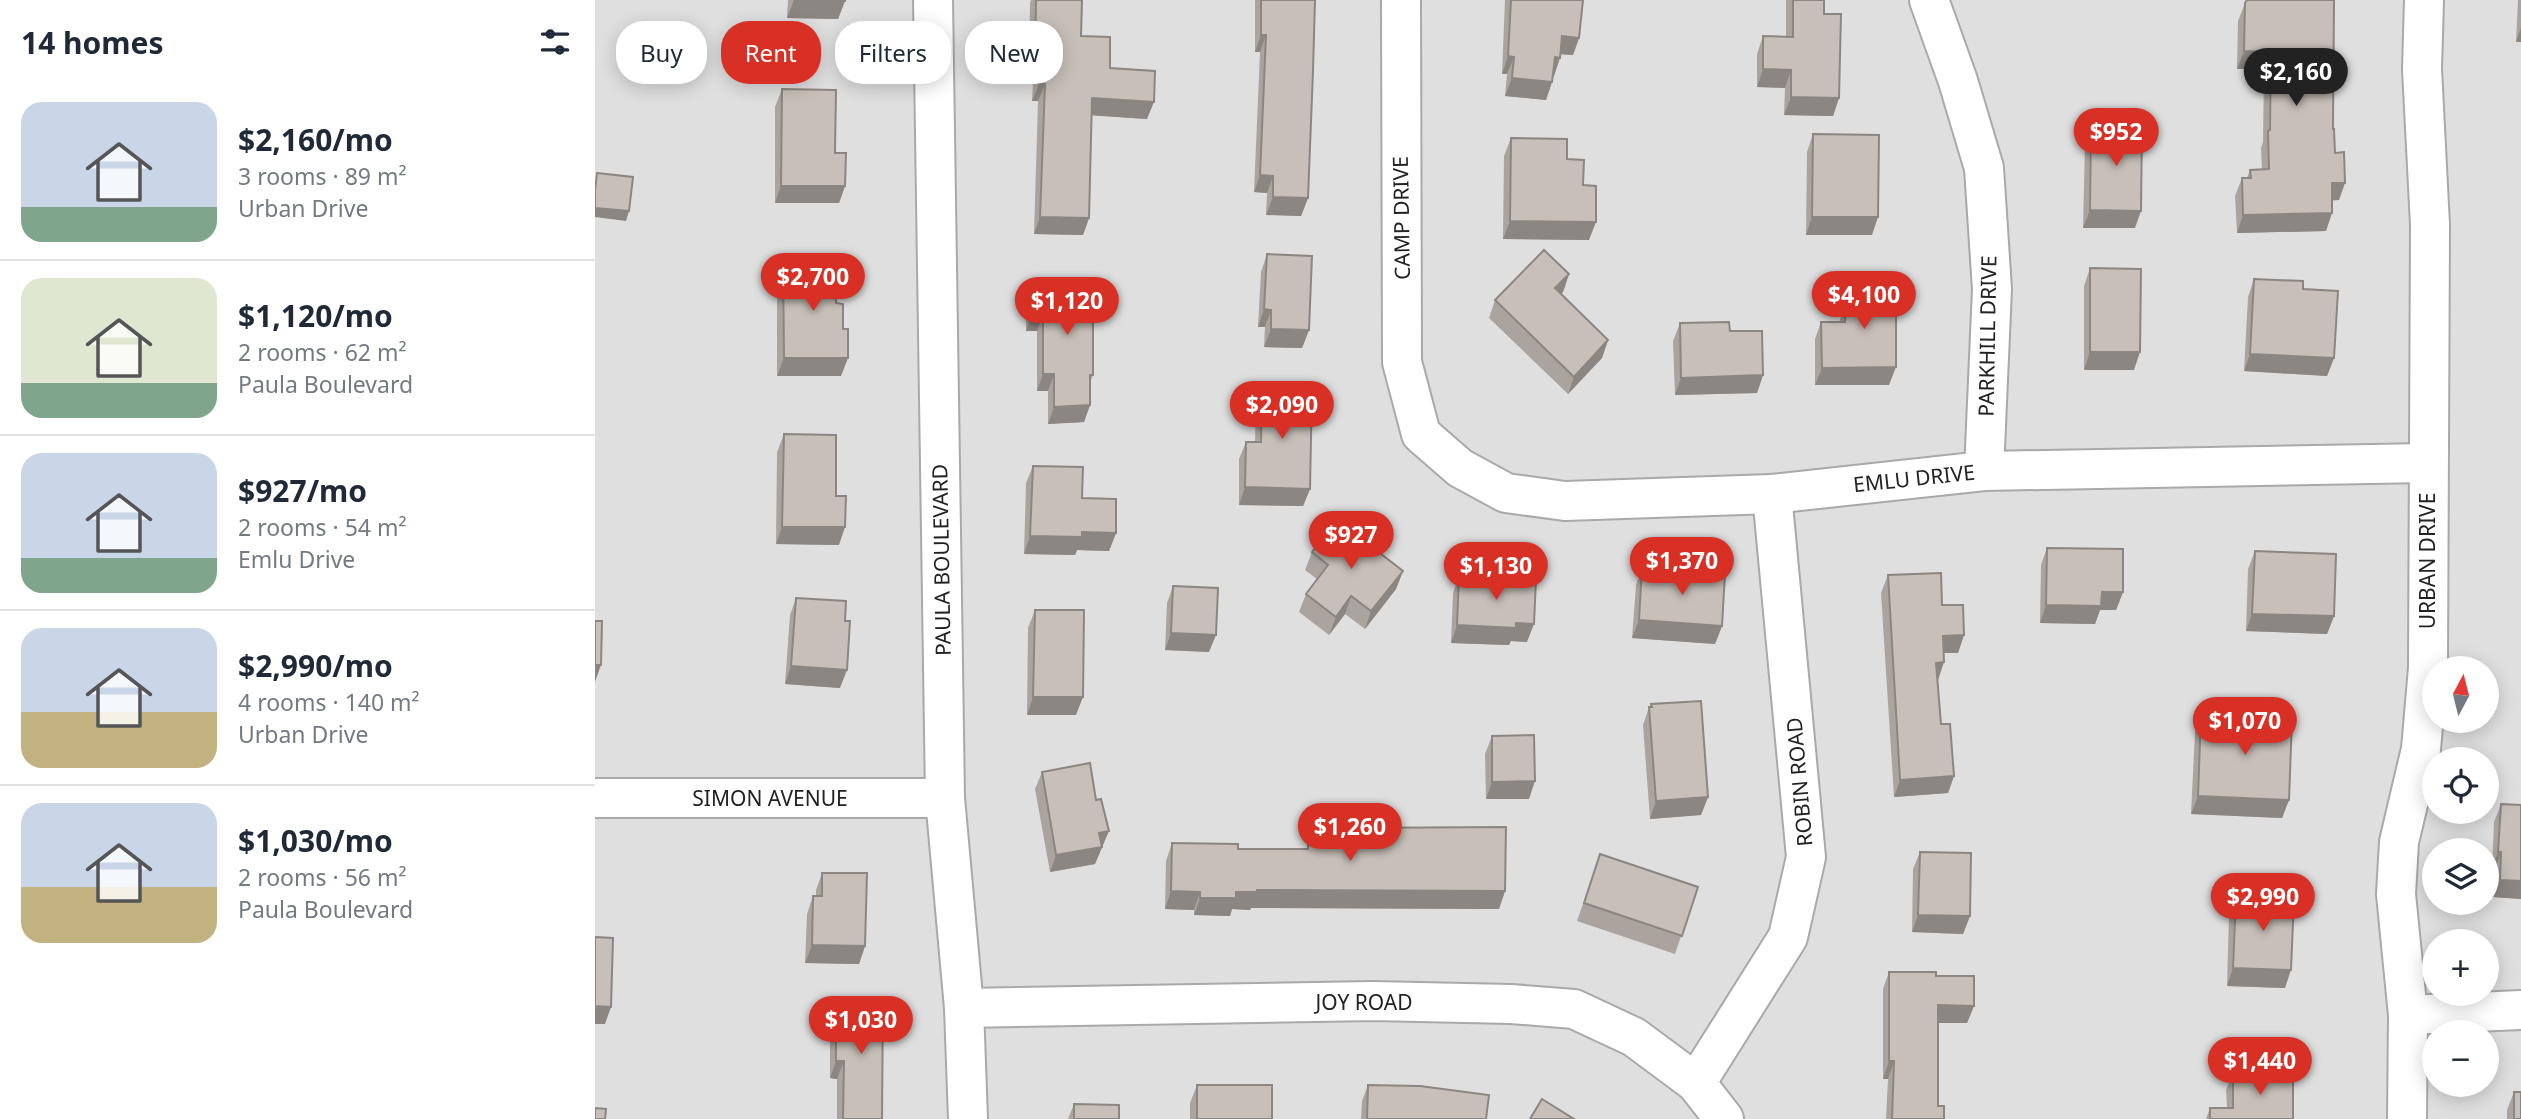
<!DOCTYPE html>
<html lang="en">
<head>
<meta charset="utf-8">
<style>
  body { margin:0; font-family:"Noto Sans",sans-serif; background:#f2f2f3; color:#1f2937; height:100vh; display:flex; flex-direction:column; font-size:26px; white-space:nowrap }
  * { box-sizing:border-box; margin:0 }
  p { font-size:23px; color:#747a83 }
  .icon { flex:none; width:38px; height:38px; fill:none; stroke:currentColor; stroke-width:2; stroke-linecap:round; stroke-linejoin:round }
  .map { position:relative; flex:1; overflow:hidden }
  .details { display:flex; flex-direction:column; background:#fff; width:595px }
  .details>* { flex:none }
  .top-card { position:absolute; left:21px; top:21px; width:665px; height:63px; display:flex; gap:14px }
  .needle { width:46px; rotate:7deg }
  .tools { position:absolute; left:1827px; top:656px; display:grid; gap:14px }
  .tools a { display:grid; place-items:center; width:77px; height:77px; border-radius:50%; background:#fff; box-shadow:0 4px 18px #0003; font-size:35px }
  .price { position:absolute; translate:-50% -60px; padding:0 16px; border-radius:24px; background:#d93025; color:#fff; font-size:23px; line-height:46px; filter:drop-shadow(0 2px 4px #0008) }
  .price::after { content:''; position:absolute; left:50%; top:42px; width:21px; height:16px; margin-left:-10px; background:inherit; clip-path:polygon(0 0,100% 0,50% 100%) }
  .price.active { background:#222; color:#fff }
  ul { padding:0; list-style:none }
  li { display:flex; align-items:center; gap:21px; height:175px; padding:0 21px }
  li+li { border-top:2px solid #e0e1e3 }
  li span { display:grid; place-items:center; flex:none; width:196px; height:140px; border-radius:21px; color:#555 }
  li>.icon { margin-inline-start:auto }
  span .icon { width:84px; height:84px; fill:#fffc; stroke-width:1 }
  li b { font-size:30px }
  h2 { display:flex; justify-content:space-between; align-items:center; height:84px; padding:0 21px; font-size:30px }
  .chip { padding:0 24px; border-radius:28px; background:#fff; box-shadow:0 4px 18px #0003; font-size:24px; line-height:63px }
  .chip.active { background:#d93025; color:#fff }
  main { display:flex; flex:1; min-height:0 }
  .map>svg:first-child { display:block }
  .residential { fill:#e0dfdf; fill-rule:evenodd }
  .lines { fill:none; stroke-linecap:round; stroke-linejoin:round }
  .minor-casing { stroke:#a9a9a9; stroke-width:42 }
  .minor { stroke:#fff; stroke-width:38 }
  .wall { fill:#aba49e }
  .shaded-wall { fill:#8b8681 }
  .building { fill:#c7bfb8; stroke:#8b8681; stroke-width:2 }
  .labels { text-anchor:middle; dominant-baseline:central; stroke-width:6; stroke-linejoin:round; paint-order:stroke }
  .street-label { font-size:21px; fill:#222; stroke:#fff }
</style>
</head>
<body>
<main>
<section class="details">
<h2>14 homes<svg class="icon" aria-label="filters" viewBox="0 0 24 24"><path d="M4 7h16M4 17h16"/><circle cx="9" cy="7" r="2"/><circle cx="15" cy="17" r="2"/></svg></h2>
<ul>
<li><span style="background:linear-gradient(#c9d6e8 75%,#7fa58c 0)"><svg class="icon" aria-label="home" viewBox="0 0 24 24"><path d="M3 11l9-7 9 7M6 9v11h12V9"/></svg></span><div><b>$2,160/mo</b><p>3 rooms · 89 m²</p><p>Urban Drive</p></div></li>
<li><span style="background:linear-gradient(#dfe7d0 75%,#7fa58c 0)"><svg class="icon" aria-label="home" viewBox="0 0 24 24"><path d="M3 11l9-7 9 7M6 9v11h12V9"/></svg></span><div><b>$1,120/mo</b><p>2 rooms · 62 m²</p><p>Paula Boulevard</p></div></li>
<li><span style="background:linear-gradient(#c9d6e8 75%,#7fa58c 0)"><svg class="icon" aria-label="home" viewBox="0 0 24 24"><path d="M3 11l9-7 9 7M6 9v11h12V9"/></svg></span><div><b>$927/mo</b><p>2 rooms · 54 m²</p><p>Emlu Drive</p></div></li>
<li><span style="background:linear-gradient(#c9d6e8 60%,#c2b280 0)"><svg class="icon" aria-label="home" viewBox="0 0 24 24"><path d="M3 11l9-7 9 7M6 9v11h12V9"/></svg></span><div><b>$2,990/mo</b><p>4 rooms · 140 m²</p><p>Urban Drive</p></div></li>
<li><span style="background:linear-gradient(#c9d6e8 60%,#c2b280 0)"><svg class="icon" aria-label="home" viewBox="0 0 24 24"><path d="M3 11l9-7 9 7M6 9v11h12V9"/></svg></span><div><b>$1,030/mo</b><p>2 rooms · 56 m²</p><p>Paula Boulevard</p></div></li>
</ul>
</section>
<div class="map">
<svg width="1926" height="1119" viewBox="0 0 1926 1119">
  <rect width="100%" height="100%" fill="#f2efe9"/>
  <!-- residential -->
  <path class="residential" d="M 0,0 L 1926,0 L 1926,1119 L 0,1119 ZM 1839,668 L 1892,668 L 1892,721 L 1839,721 ZM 1839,760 L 1892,760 L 1892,812 L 1839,812 ZM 1839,850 L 1892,850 L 1892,903 L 1839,903 ZM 1839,942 L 1892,942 L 1892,994 L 1839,994 ZM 1839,1032 L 1892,1032 L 1892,1085 L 1839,1085 Z"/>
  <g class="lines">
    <defs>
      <g id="minor">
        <polyline points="338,0 350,798 369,1008 373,1119"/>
        <polyline points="806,0 807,362 826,434 865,468 911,493 970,501 1177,494 1389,471 1832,463"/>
        <polyline points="1334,0 1363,81 1389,168 1397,289 1389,471"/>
        <polyline points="0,798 350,798"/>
        <polyline points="369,1008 778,1001 916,1004 979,1009 1039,1037 1101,1083 1129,1119"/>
        <polyline points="1813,1015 1926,1010"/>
        <polyline points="1101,1083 1193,937 1211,857 1177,494"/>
        <polyline points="1812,1119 1813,1015 1801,894 1804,842 1826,749 1833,668 1835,225 1827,69 1829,0"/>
      </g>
    </defs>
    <!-- minor casing -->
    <use href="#minor" class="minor-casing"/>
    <!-- minor -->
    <use href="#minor" class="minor"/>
  </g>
  <!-- wall -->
  <g class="wall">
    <polygon points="193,0 250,0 243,19 192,18"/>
    <polygon points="436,0 487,0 486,36 515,68 552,119 497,115 494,218 488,235 439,234 443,101 437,101 438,81 434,80 435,3"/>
    <polygon points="660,0 720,0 713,198 706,216 671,215 672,193 659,192 665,52 660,52"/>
    <polygon points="910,0 988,0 984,38 978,55 966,54 951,100 910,96 912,74 907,74"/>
    <polygon points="1191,0 1229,0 1229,14 1244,98 1238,116 1189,115 1190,88 1162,87 1162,54 1168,36 1191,37"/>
    <polygon points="1923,0 1926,0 1926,42 1921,42"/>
    <polygon points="1650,3 1738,129 1744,200 1737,200 1731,231 1642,233 1640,196 1647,178 1652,178 1655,170 1667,170 1666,148 1668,142 1669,69 1642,69 1643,21"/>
    <polygon points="187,89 240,153 250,186 244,203 180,203 180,107"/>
    <polygon points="1496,126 1540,228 1488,228 1490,144"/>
    <polygon points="1218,134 1277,235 1211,235 1212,152"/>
    <polygon points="916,138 972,159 988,185 994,240 908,239 909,156"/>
    <polygon points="672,254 714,330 707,348 669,347 670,327 663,327 666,272"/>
    <polygon points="188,263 241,303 248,329 246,376 182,376 182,281"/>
    <polygon points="1495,268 1539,370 1489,370 1489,286"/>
    <polygon points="974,274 968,292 965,294 1013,340 1007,358 973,394 894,318 900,300"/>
    <polygon points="437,279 498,375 495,383 495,405 489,422 453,424 453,391 442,391 442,331 431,331 431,296"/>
    <polygon points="1659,279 1708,289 1739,358 1732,376 1649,371 1653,297"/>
    <polygon points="1261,285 1294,385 1220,385 1220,339 1226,322 1244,322 1251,305 1255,305"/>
    <polygon points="1085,323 1135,331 1168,375 1162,393 1080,395 1078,341"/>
    <polygon points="667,387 715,489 708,506 644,505 644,459 651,442 660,442 661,404"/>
    <polygon points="189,434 241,496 244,545 181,544 182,452"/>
    <polygon points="438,466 487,498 521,533 514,551 482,550 480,555 429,554 431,483"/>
    <polygon points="1452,548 1528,592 1521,610 1505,610 1500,624 1445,623 1446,565"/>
    <polygon points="1660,551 1739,616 1732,634 1651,631 1653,569"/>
    <polygon points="717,552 808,571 801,589 770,629 750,614 734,635 704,612 711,594 722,579 710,570"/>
    <polygon points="1047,568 1127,626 1120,644 1037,638 1041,585"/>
    <polygon points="1293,575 1347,605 1369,635 1363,653 1349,653 1343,680 1346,724 1359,776 1353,793 1299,797 1286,593"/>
    <polygon points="864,576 932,642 916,641 914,645 856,643 858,593"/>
    <polygon points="578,586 614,652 570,650 572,603"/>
    <polygon points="201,598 245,688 190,684 195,615"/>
    <polygon points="440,610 481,715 432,715 433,628"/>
    <polygon points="1056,704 1113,797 1106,815 1055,819 1048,725 1054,707 1055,707"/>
    <polygon points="1606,714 1694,800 1687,818 1596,814 1600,732"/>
    <polygon points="897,736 934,799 891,799 890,754"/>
    <polygon points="447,772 507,849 506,849 500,864 455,872 440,789"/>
    <polygon points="1906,804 1926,805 1926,899 1898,897 1900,870 1897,869 1899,822"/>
    <polygon points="746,828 910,891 904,909 656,908 655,910 637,909 635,916 599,915 599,910 570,909 571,861 577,843 643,849 712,849 713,844 740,843"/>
    <polygon points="1325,852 1375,916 1368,934 1317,932 1318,869"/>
    <polygon points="999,872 1103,887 1080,954 982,921"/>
    <polygon points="227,873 270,946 264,964 210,963 212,914 218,896 221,896 221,890"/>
    <polygon points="1641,897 1690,988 1632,986 1634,915"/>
    <polygon points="1294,972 1379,1006 1372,1023 1343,1023 1343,1106 1349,1119 1291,1119 1293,1079 1288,1079 1288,989"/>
    <polygon points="241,998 287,1119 242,1119 242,1079 235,1078 235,1015"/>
    <polygon points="1638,1072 1698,1119 1611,1119 1615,1108 1632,1108 1631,1090"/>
    <polygon points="602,1085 677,1119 595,1119 595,1103"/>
    <polygon points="773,1085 891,1119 766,1119 767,1101"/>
    <polygon points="1919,1092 1926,1119 1912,1119 1912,1110"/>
    <polygon points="479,1104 524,1119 473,1119"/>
  </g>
  <!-- shaded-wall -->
  <g class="shaded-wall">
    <polygon points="199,0 250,1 243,19 192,18"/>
    <polygon points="1926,28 1926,42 1921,42"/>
    <polygon points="666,35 671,35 665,52 660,52"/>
    <polygon points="967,36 984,38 978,55 961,54"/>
    <polygon points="1649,51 1676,52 1669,69 1642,69"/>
    <polygon points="913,56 919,57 912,74 907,74"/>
    <polygon points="960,57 965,58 959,76 953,75"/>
    <polygon points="440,63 444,64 438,81 434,80"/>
    <polygon points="1168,69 1196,70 1190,88 1162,87"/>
    <polygon points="917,78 957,82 951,100 910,96"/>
    <polygon points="444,84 450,84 443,101 437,101"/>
    <polygon points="1196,97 1244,98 1238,116 1189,115"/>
    <polygon points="497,98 559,102 552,119 491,115"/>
    <polygon points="665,175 678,176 672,193 659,192"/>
    <polygon points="1737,183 1750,183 1744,200 1730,201"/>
    <polygon points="186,186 250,186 244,203 180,203"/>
    <polygon points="678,197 713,198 706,216 671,215"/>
    <polygon points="0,208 34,211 31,221 0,217"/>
    <polygon points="1495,210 1546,211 1540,228 1488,228"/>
    <polygon points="1737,213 1731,231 1642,233 1648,215"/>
    <polygon points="445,217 494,218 488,235 439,234"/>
    <polygon points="1217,217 1283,217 1277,235 1211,235"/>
    <polygon points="915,221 1001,222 994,240 908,239"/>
    <polygon points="974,274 968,292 954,306 960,288"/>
    <polygon points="669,309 676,310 670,327 663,327"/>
    <polygon points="437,314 448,314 442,331 431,331"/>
    <polygon points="676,329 714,330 707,348 669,347"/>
    <polygon points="1013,340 1007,358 973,394 979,377"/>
    <polygon points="1495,352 1545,352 1539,370 1489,370"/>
    <polygon points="1655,354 1739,358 1732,376 1649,371"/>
    <polygon points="189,358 253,358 246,376 182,376"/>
    <polygon points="1301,367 1294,385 1220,385 1227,368"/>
    <polygon points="448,374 459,374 453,391 442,391"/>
    <polygon points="1168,375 1162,393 1080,395 1086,378"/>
    <polygon points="495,405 489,422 453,424 459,407"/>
    <polygon points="650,487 715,489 708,506 644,505"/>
    <polygon points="187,527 250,527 244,545 181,544"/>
    <polygon points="487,532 521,533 514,551 482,550 480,555 429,554 435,536"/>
    <polygon points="808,571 801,589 770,629 776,611"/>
    <polygon points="1507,592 1528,592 1521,610 1505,610 1500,624 1445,623 1451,605"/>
    <polygon points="756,596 750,614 734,635 741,617"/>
    <polygon points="1657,614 1739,616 1732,634 1651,631"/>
    <polygon points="1044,620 1127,626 1120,644 1037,638"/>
    <polygon points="921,623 939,624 932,642 916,641 914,645 856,643 862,625"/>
    <polygon points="576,633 621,635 614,652 570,650"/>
    <polygon points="1369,635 1363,653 1342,653 1348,636"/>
    <polygon points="1349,662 1343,680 1341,663"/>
    <polygon points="0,665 6,665 0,682"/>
    <polygon points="196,666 252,670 245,688 190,684"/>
    <polygon points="438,697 488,697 481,715 432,715"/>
    <polygon points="1359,776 1353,793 1299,797 1305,780"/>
    <polygon points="940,781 934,799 891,799 897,782"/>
    <polygon points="1603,796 1694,800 1687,818 1596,814"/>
    <polygon points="1113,797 1106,815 1055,819 1061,801"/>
    <polygon points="514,831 500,864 455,872 461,855 504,833"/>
    <polygon points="1903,852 1906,852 1900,870 1897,869"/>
    <polygon points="1905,880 1926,881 1926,899 1898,897"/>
    <polygon points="662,890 910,891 904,909 656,908 655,910 637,909 635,916 599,915 605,898 641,892"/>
    <polygon points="576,891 605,892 599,910 570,909"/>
    <polygon points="1323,915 1375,916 1368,934 1317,932"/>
    <polygon points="217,945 270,946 264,964 210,963"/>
    <polygon points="1638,968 1696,970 1690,988 1632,986"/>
    <polygon points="1343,1005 1379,1006 1372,1023 1336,1023"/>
    <polygon points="0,1006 16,1007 10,1024 0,1024"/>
    <polygon points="241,1061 249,1061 242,1079 235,1078"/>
    <polygon points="1294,1061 1299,1061 1293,1079 1288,1079"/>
  </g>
  <!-- building -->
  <g class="building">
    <polygon points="202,0 250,0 250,1"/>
    <polygon points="441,0 487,0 486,36 515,37 515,68 560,71 559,102 497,98 494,218 445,217 450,84 444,84 444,64 440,63"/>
    <polygon points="666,0 720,0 718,71 713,198 678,197 678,176 665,175 671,35 666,35"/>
    <polygon points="916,0 988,0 984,38 967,36 965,58 960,57 957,82 917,78 919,57 913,56"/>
    <polygon points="1198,0 1229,0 1229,14 1246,14 1244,98 1196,97 1196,70 1168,69 1168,36 1198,37"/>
    <polygon points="1652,0 1739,0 1738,129 1739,129 1740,153 1749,152 1750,183 1737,183 1737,213 1648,215 1647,178 1656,178 1655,170 1674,169 1673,131 1675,130 1676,52 1649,51 1650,3"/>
    <polygon points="187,89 241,90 240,153 251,153 250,186 186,186"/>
    <polygon points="1496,126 1547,127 1546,211 1495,210"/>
    <polygon points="1218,134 1284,135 1283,217 1217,217"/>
    <polygon points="916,138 972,139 972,159 989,160 988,185 1001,186 1001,222 915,221"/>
    <polygon points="2,173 38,177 34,211 0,208 0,190"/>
    <polygon points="949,250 974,274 960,288 1013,340 979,377 900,300"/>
    <polygon points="672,254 717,256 714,330 676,329 676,310 669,309"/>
    <polygon points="188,263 241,263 241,303 248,304 248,329 253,329 253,358 189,358"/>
    <polygon points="1495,268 1546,269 1545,352 1495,352"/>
    <polygon points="437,279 498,280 498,375 495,375 495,405 459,407 459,374 448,374 448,314 437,314"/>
    <polygon points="1659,279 1708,281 1708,289 1743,291 1739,358 1655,354"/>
    <polygon points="1301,284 1301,367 1227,368 1226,322 1250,322 1251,305 1261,305 1261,285"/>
    <polygon points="1134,322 1135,331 1167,331 1168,375 1086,378 1085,323"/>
    <polygon points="667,387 717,388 715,489 650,487 651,442 666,442"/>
    <polygon points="189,434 241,435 241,496 251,496 250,527 187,527"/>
    <polygon points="438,466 488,467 487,498 521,499 521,533 487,532 487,537 435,536"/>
    <polygon points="742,520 808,571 776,611 756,596 741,617 711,594 733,565 717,552"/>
    <polygon points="1452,548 1528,549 1528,592 1507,592 1506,606 1451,605"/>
    <polygon points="1660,551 1741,554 1739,616 1657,614"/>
    <polygon points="1047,568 1130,573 1127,626 1044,620"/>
    <polygon points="1346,573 1347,605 1368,605 1369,635 1348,636 1349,662 1341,663 1346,724 1355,724 1359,776 1305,780 1293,575"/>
    <polygon points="864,576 941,579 939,624 921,623 921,628 862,625"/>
    <polygon points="578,586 623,588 621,635 576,633"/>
    <polygon points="201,598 251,601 250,621 255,621 252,670 196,666"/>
    <polygon points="440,610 489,610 488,697 438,697"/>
    <polygon points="0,621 7,621 6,665 0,665"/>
    <polygon points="1106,701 1113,797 1061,801 1054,707 1057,707 1056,704"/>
    <polygon points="1606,714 1697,719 1694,800 1603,796"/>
    <polygon points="939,735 940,781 897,782 897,736"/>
    <polygon points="495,763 501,800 506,799 514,831 504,833 507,847 461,855 447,772"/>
    <polygon points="1906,804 1926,805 1926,881 1905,880 1906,852 1903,852"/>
    <polygon points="911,827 910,891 662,890 662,892 641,892 641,898 605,898 605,892 576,891 577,843 643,844 643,849 713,849 713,844 746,843 746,828"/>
    <polygon points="1325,852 1376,853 1375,916 1323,915"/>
    <polygon points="1005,854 1103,887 1087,936 989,903"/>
    <polygon points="227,873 272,873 270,946 217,945 218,896 227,896"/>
    <polygon points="1641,897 1699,899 1696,970 1638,968"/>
    <polygon points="0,937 18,938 16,1007 0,1006"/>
    <polygon points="1294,972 1341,972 1341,976 1379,976 1379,1006 1343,1005 1343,1106 1349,1106 1349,1119 1297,1119 1299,1061 1294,1061"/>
    <polygon points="241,998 288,998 287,1119 248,1119 249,1061 241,1061"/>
    <polygon points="1638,1072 1698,1072 1698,1119 1615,1119 1615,1108 1638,1108"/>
    <rect x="602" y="1085" width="75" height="34"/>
    <polygon points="773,1085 825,1086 894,1095 891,1119 772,1119"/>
    <rect x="1919" y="1092" width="7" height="27"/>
    <polygon points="947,1099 979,1119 935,1119"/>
    <polygon points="479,1104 524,1105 524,1119 479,1119"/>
    <polygon points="0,1108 11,1109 10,1119 0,1119"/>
  </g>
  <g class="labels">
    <!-- street labels -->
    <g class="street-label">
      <text transform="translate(806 218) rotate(-91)">CAMP DRIVE</text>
      <text transform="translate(1392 336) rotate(-89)">PARKHILL DRIVE</text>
      <text transform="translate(1319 478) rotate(-6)">EMLU DRIVE</text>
      <text transform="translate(346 560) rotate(-91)">PAULA BOULEVARD</text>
      <text transform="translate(1832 561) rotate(-90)">URBAN DRIVE</text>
      <text transform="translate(1204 782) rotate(-95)">ROBIN ROAD</text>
      <text x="175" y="798">SIMON AVENUE</text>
      <text x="769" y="1002">JOY ROAD</text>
    </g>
  </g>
</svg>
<div class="tools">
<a><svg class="needle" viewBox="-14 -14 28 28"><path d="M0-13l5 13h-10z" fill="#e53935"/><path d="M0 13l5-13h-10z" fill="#747a83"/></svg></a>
<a><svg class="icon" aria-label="locate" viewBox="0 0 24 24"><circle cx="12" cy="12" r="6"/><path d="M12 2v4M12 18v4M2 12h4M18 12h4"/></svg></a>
<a><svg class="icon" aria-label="layers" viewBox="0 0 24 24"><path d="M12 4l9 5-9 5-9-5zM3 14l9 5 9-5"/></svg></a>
<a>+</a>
<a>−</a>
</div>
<b class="price active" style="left:1701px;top:108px">$2,160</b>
<b class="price" style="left:1521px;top:168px">$952</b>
<b class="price" style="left:218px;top:313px">$2,700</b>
<b class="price" style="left:1269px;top:331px">$4,100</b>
<b class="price" style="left:472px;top:337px">$1,120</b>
<b class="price" style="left:687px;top:441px">$2,090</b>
<b class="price" style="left:756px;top:571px">$927</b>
<b class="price" style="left:1087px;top:597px">$1,370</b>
<b class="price" style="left:901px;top:602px">$1,130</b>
<b class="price" style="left:1650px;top:757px">$1,070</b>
<b class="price" style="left:755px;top:863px">$1,260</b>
<b class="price" style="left:1668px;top:933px">$2,990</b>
<b class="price" style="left:266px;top:1056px">$1,030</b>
<b class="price" style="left:1665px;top:1097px">$1,440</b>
<div class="top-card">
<a class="chip">Buy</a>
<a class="chip active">Rent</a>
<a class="chip">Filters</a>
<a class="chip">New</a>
</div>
</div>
</main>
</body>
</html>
